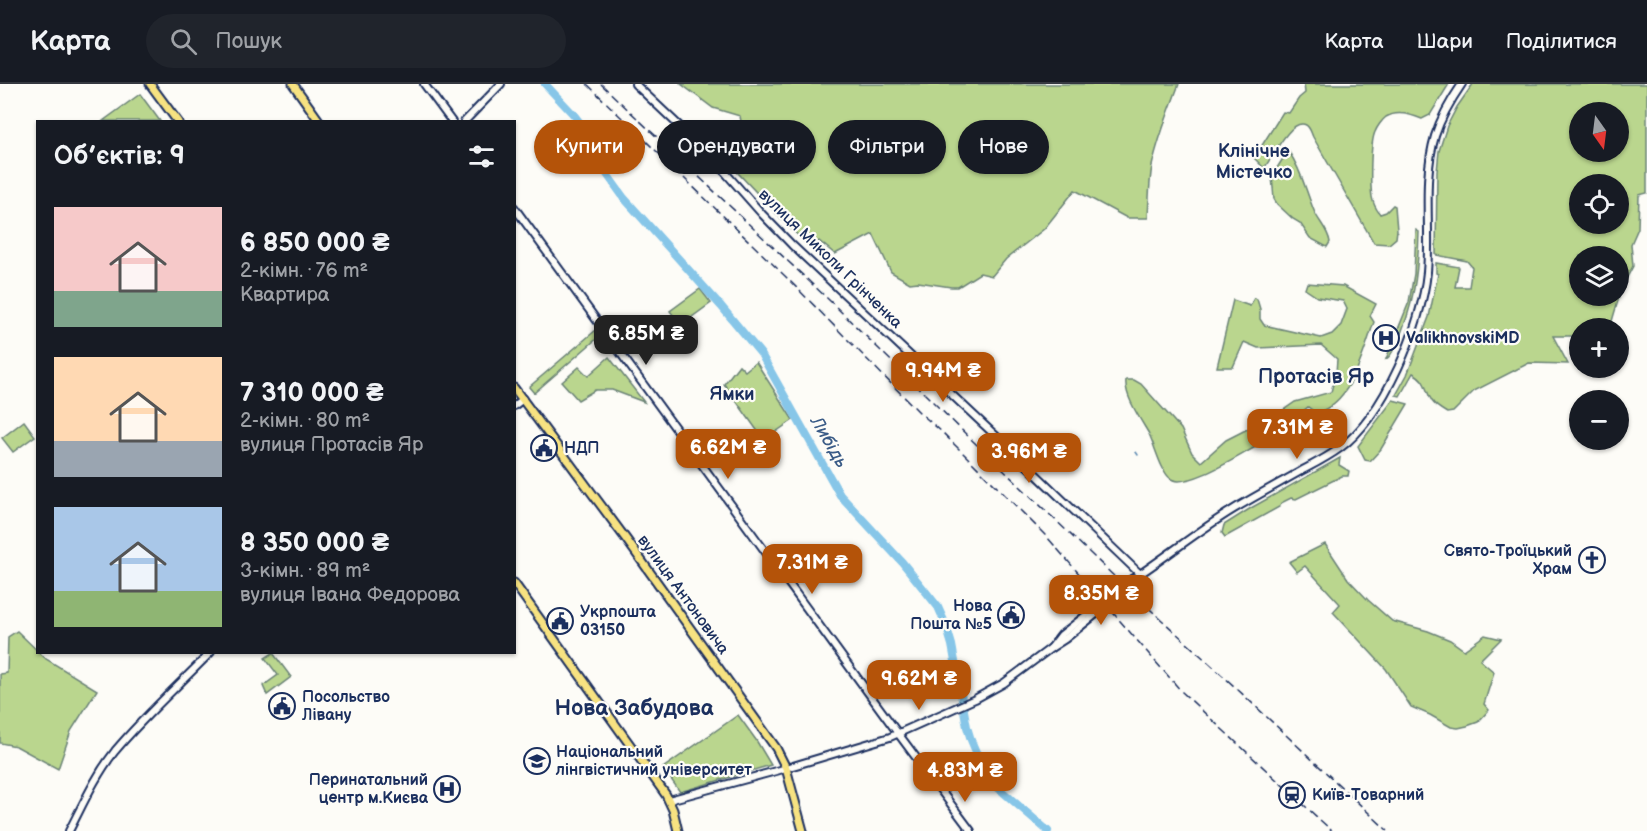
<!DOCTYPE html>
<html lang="uk">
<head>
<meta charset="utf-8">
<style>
  body { margin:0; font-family:"Balsamiq Sans",sans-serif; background:#20242c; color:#f1f3f6; height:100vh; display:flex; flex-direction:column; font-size:22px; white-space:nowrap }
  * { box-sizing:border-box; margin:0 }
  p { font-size:20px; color:#9ea1a6 }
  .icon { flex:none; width:33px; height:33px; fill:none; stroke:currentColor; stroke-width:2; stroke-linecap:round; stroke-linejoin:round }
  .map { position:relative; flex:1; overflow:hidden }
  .drawer { position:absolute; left:36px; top:36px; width:480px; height:534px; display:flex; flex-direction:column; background:#171b24; border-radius:0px; box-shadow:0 2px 4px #0004 }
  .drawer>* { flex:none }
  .top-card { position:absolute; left:534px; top:36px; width:570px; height:54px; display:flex; gap:12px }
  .needle { width:39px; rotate:166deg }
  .fabs { position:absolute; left:1569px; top:18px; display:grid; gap:12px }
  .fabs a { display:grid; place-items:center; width:60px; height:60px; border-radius:50%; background:#171b24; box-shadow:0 2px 4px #0004; font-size:30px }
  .price { position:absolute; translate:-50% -51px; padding:0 14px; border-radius:12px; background:#b45309; color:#fff; font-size:20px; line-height:39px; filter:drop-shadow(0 2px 3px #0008) }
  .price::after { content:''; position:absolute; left:50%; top:36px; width:18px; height:14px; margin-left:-9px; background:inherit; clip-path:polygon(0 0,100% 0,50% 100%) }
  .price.current { background:#222; color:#fff }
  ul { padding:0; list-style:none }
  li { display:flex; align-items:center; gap:18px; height:150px; padding:0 18px }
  li span { display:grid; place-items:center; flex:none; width:168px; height:120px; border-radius:0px; color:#555 }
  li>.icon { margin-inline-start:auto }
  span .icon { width:72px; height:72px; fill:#fffc; stroke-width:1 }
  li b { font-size:26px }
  h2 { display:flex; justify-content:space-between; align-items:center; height:72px; padding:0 18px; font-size:26px }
  .pill { padding:0 21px; border-radius:27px; background:#171b24; box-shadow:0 2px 4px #0004; font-size:21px; line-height:54px }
  .pill.current { background:#b45309; color:#fff }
  header { display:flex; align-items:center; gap:36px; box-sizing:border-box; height:84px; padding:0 30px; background:#171b24; border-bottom:2px solid #363941 }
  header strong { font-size:28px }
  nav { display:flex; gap:33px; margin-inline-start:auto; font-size:21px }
  .search { width:420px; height:54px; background:#20242c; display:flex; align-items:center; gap:15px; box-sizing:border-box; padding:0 21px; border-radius:33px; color:#9ea1a6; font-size:22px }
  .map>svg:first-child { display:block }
  .green { fill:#bad68e; stroke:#6a8276; stroke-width:1.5; fill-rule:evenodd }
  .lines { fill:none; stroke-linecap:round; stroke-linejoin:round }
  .stream { stroke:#5c8ab1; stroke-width:1.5 }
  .river { stroke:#87c6e8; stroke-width:8 }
  .secondary-casing { stroke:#1b2f5e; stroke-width:10 }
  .primary-casing { stroke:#1b2f5e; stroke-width:11 }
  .secondary { stroke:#fdfcf7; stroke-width:6 }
  .primary { stroke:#f7e281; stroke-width:7 }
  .rail { stroke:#1b2f5e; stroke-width:1.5; stroke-dasharray:9 4.5; stroke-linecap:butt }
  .labels { text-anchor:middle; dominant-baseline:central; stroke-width:4.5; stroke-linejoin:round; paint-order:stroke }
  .street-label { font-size:16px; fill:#1b2f5e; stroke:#fdfcf7 }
  .poi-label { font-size:16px; font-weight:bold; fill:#1b2f5e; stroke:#fdfcf7; text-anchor:start }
  .neighbourhood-label { font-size:18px; font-weight:bold; fill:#1b2f5e; stroke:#fdfcf7 }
  .water-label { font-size:18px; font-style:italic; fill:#3b5c87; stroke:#fdfcf7 }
  .quarter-label { font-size:20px; font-weight:bold; fill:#1b2f5e; stroke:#fdfcf7 }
  .district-label { font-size:22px; font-weight:bold; fill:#1b2f5e; stroke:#fdfcf7 }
</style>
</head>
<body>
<header>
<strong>Карта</strong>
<div class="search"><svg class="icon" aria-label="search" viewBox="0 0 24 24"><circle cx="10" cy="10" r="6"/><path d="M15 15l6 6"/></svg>Пошук</div>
<nav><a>Карта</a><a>Шари</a><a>Поділитися</a></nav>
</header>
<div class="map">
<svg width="1647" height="747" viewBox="0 0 1647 747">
  <rect width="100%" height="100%" fill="#fdfcf7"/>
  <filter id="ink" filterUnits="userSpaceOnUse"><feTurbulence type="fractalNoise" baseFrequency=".0167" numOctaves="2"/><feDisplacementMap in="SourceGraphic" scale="12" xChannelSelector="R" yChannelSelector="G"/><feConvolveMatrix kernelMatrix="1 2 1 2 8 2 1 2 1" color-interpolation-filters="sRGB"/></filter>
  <g filter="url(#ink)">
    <!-- green -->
    <g class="green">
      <path d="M 681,0 L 1179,0 C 1169,27 1158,54 1152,82 C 1149,99 1149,117 1148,134 L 1127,134 L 1075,106 L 1044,145 L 1006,175 L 992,192 L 980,189 L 958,203 L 951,203 L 918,198 L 910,199 L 891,188 L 873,150 L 835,170 L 819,157 L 812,164 L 790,144 L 723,73 L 736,64 L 744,53 L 740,32 L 713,24 Z"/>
      <path d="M 1304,0 L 1449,0 L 1430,31 L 1422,35 C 1411,31 1398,26 1386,33 C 1382,36 1377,43 1375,48 C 1370,59 1370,100 1372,113 C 1373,119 1376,125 1380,130 L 1386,128 L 1393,121 L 1395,122 L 1397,146 L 1396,154 L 1389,160 L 1374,159 L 1313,53 C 1311,49 1310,43 1306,41 C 1291,33 1272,74 1265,83 L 1263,83 L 1254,74 L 1283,28 L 1289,29 L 1299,14 L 1305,9 Z"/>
      <path d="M 1473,0 L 1647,0 L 1647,109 L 1639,111 L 1638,144 L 1631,160 L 1633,182 L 1622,203 L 1610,244 L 1580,244 L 1579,252 L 1553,252 L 1568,280 L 1529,279 L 1474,307 L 1453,328 L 1447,329 C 1442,326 1435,322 1432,317 C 1424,305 1428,297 1413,289 L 1400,312 L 1396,311 L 1407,291 L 1429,233 L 1438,190 L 1436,189 L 1436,179 L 1459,183 L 1455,203 L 1469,203 L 1472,183 L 1467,177 L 1436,171 L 1437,88 L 1439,67 L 1447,42 L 1457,23 ZM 1580,28 L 1618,28 L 1618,68 L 1580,68 ZM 1580,100 L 1618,100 L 1618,140 L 1580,140 ZM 1580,172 L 1618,172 L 1618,212 L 1580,212 Z"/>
      <polygon points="140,10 160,37 103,37"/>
      <path d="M 1287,68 L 1289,68 C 1302,87 1306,108 1315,129 C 1320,139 1328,146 1330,158 L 1327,163 L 1310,154 L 1300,139 L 1293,135 L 1277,120 L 1274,115 L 1272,92 Z"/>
      <path d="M 1416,146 L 1419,148 C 1418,187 1414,224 1396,260 C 1393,266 1392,272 1386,275 L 1409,218 L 1414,190 Z"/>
      <path d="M 1307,199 L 1343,202 L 1376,220 L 1370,232 L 1374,238 C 1363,269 1352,319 1316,329 L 1308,323 L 1302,328 L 1289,353 C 1285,354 1281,357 1276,358 C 1271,359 1268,357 1263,359 C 1246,367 1188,406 1171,395 C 1161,388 1155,362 1149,350 C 1141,336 1124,312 1126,296 L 1134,296 L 1141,300 L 1181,345 L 1192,369 L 1201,378 L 1226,356 L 1279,329 L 1295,318 L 1331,308 L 1336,289 L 1337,275 L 1321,261 L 1258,264 L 1244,258 L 1233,283 L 1217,283 L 1233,216 L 1250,222 L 1254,214 L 1257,215 L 1260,225 L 1260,235 L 1264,241 L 1321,254 L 1332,250 L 1341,241 L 1347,225 L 1343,217 L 1317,213 L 1305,205 Z"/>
      <polygon points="700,205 711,219 681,241 670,227"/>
      <polygon points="596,246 601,251 534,309 529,303"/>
      <polygon points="609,273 644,318 612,306 595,306 578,316 562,298 579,283 588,292"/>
      <polygon points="756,278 793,336 764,356 724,300 739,281 745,287"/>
      <polygon points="1393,316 1408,320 1381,365 1370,377 1365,376 1358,362"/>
      <polygon points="24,337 35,352 13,368 2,354"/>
      <polygon points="1340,374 1339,381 1349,387 1348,392 1342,392 1296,415 1291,414 1281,419 1279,423 1225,453 1222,449 1224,441 1251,424"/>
      <polygon points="1325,460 1348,495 1368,516 1392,537 1428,547 1450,556 1464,566 1485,551 1501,555 1480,576 1494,588 1484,620 1489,626 1478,638 1467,642 1458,644 1451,643 1430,631 1411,623 1386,585 1333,528 1340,520 1305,482 1297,488 1289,478"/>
      <polygon points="17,547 46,575 97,606 71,647 58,685 16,662 0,659 0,590 7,589 8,553"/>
      <polygon points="273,569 291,593 267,611 263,602 278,591 265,574"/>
      <polygon points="738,631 756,656 771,681 680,708 663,684"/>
    </g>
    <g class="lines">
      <!-- stream -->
      <g class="stream">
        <polyline points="1136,368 1138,371"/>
        <polyline points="956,583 960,580"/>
        <polyline points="987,698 993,697"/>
      </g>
      <!-- river -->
      <polyline class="river" points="545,0 574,31 583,43 590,58 594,72 624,114 721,222 761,270 840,411 902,478 938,523 946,541 952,561 967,643 971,656 976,668 996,702 1048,747"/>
      <defs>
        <g id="secondary">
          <polyline points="424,0 452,38"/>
          <polyline points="635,0 708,69 762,130 792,161 996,352 1140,490"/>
          <polyline points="464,38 501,0"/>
          <polyline points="514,123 894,644 971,747"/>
          <polyline points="514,322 523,315"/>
          <path d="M 1051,564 L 1061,551 L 1133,494 L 1140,490 C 1171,469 1201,445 1234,425 C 1256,412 1278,400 1301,387 C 1314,380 1328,373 1340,364 C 1384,332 1422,241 1427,188 C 1431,143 1422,96 1435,52 C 1441,33 1451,16 1462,0"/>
          <polyline points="669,716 776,687 890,653 975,615 1004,599 1051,564 1065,555 1136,498 1140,491"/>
          <path d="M 69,747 C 83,720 96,691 115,667 C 144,632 179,601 211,568"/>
        </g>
        <g id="primary">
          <polyline points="150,0 178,38"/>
          <polyline points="293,0 320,38"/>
          <polyline points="514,304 626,455 776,664 786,684 803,747"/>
          <polyline points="514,499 666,711 673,726 678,747"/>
        </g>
      </defs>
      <!-- secondary casing -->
      <use href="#secondary" class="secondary-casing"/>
      <!-- primary casing -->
      <use href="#primary" class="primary-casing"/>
      <!-- secondary -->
      <use href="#secondary" class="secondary"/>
      <!-- primary -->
      <use href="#primary" class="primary"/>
      <!-- rail -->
      <g class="rail">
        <polyline points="587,0 785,192 919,328 942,348 1047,453 1182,608 1332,747"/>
        <polyline points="601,0 830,217 976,360 1116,494 1235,603 1388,747"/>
      </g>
    </g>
  </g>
  <!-- icons -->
  <defs>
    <symbol id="hospital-ring" viewBox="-11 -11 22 22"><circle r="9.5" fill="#fdfcf7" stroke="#1b2f5e" stroke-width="1.5"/><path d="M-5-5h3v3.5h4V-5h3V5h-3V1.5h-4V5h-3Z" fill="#1b2f5e"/></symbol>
    <symbol id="civic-ring" viewBox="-11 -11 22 22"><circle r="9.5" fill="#fdfcf7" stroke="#1b2f5e" stroke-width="1.5"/><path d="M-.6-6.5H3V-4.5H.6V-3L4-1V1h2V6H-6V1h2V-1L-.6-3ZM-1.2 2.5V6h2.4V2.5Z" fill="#1b2f5e"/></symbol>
    <symbol id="church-ring" viewBox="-11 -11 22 22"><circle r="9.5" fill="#fdfcf7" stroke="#1b2f5e" stroke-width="1.5"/><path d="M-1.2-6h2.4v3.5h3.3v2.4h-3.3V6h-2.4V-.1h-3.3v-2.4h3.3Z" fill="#1b2f5e"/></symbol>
    <symbol id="university-ring" viewBox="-11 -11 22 22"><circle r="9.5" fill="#fdfcf7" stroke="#1b2f5e" stroke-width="1.5"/><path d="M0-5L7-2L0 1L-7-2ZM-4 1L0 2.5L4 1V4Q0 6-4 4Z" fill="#1b2f5e"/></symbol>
    <symbol id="station-ring" viewBox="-11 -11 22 22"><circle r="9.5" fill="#fdfcf7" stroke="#1b2f5e" stroke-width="1.5"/><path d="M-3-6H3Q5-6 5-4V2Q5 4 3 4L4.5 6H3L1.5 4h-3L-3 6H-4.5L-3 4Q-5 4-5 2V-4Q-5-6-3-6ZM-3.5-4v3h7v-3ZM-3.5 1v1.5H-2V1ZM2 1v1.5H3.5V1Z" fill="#1b2f5e"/></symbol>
  </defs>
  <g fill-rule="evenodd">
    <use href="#hospital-ring" x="1371" y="239" width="30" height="30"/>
    <use href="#civic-ring" x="529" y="349" width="30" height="30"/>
    <use href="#church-ring" x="1577" y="461" width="30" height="30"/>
    <use href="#civic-ring" x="996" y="516" width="30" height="30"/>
    <use href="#civic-ring" x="545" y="522" width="30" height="30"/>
    <use href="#civic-ring" x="267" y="607" width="30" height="30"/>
    <use href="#university-ring" x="522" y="662" width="30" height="30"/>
    <use href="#hospital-ring" x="432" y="690" width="30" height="30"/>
    <use href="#station-ring" x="1277" y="696" width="30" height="30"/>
  </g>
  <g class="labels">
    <!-- street labels -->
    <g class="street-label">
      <text transform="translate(830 175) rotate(44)">вулиця Миколи Грінченка</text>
      <text transform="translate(683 511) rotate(54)">вулиця Антоновича</text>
    </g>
    <!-- poi labels -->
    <g class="poi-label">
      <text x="1406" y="254">ValikhnovskiMD</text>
      <text x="564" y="364">НДП</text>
      <text x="1572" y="467" text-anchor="end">Свято-Троїцький<tspan x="1572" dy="18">Храм</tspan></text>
      <text x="992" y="522" text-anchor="end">Нова<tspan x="992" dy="18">Пошта №5</tspan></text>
      <text x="580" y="528">Укрпошта<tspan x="580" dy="18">03150</tspan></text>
      <text x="302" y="613">Посольство<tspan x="302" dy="18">Лівану</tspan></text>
      <text x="556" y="668">Національний<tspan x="556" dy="18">лінгвістичний університет</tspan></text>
      <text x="428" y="696" text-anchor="end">Перинатальний<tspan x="428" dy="18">центр м.Києва</tspan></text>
      <text x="1312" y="711">Київ-Товарний</text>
    </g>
    <!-- neighbourhood labels -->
    <g class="neighbourhood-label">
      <text x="1254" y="67">Клінічне<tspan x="1254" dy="21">Містечко</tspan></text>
      <text x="732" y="310">Ямки</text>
    </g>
    <!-- water labels -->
    <g class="water-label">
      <text transform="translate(829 358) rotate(60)">Либідь</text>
    </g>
    <!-- quarter labels -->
    <g class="quarter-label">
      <text x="1316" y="293">Протасів Яр</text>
    </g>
    <!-- district labels -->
    <g class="district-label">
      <text x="634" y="624">Нова Забудова</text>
    </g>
  </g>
</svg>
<div class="fabs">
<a><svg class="needle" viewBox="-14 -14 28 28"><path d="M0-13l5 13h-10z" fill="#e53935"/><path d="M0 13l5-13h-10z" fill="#9ea1a6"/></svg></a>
<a><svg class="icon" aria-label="locate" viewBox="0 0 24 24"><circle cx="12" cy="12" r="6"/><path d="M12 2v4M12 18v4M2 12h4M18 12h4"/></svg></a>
<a><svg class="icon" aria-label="layers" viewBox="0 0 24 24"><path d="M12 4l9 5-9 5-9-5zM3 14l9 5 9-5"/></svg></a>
<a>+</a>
<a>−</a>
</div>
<b class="price current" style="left:646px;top:282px">6.85M ₴</b>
<b class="price" style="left:943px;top:319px">9.94M ₴</b>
<b class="price" style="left:1297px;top:376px">7.31M ₴</b>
<b class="price" style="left:728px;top:396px">6.62M ₴</b>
<b class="price" style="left:1029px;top:400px">3.96M ₴</b>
<b class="price" style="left:812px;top:511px">7.31M ₴</b>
<b class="price" style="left:1101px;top:542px">8.35M ₴</b>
<b class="price" style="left:919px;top:627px">9.62M ₴</b>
<b class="price" style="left:965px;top:719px">4.83M ₴</b>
<div class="top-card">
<a class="pill current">Купити</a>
<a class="pill">Орендувати</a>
<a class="pill">Фільтри</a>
<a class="pill">Нове</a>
</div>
<section class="drawer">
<h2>Об’єктів: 9<svg class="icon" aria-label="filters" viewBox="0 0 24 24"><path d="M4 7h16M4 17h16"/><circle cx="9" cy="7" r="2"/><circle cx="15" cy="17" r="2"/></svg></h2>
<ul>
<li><span style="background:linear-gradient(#f6c9c9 70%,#7fa58c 0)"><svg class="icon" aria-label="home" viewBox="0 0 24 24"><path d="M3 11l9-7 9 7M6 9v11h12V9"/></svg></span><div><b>6 850 000 ₴</b><p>2-кімн. · 76 m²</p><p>Квартира</p></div></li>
<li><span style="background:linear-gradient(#ffd9b3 70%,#9aa5b1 0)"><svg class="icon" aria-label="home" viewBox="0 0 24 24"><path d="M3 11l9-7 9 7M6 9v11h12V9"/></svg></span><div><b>7 310 000 ₴</b><p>2-кімн. · 80 m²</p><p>вулиця Протасів Яр</p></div></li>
<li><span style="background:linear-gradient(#a9c7e8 70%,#8fb573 0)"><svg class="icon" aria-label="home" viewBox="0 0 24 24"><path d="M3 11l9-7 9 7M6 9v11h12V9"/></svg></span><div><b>8 350 000 ₴</b><p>3-кімн. · 89 m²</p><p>вулиця Івана Федорова</p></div></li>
</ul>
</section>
</div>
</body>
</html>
